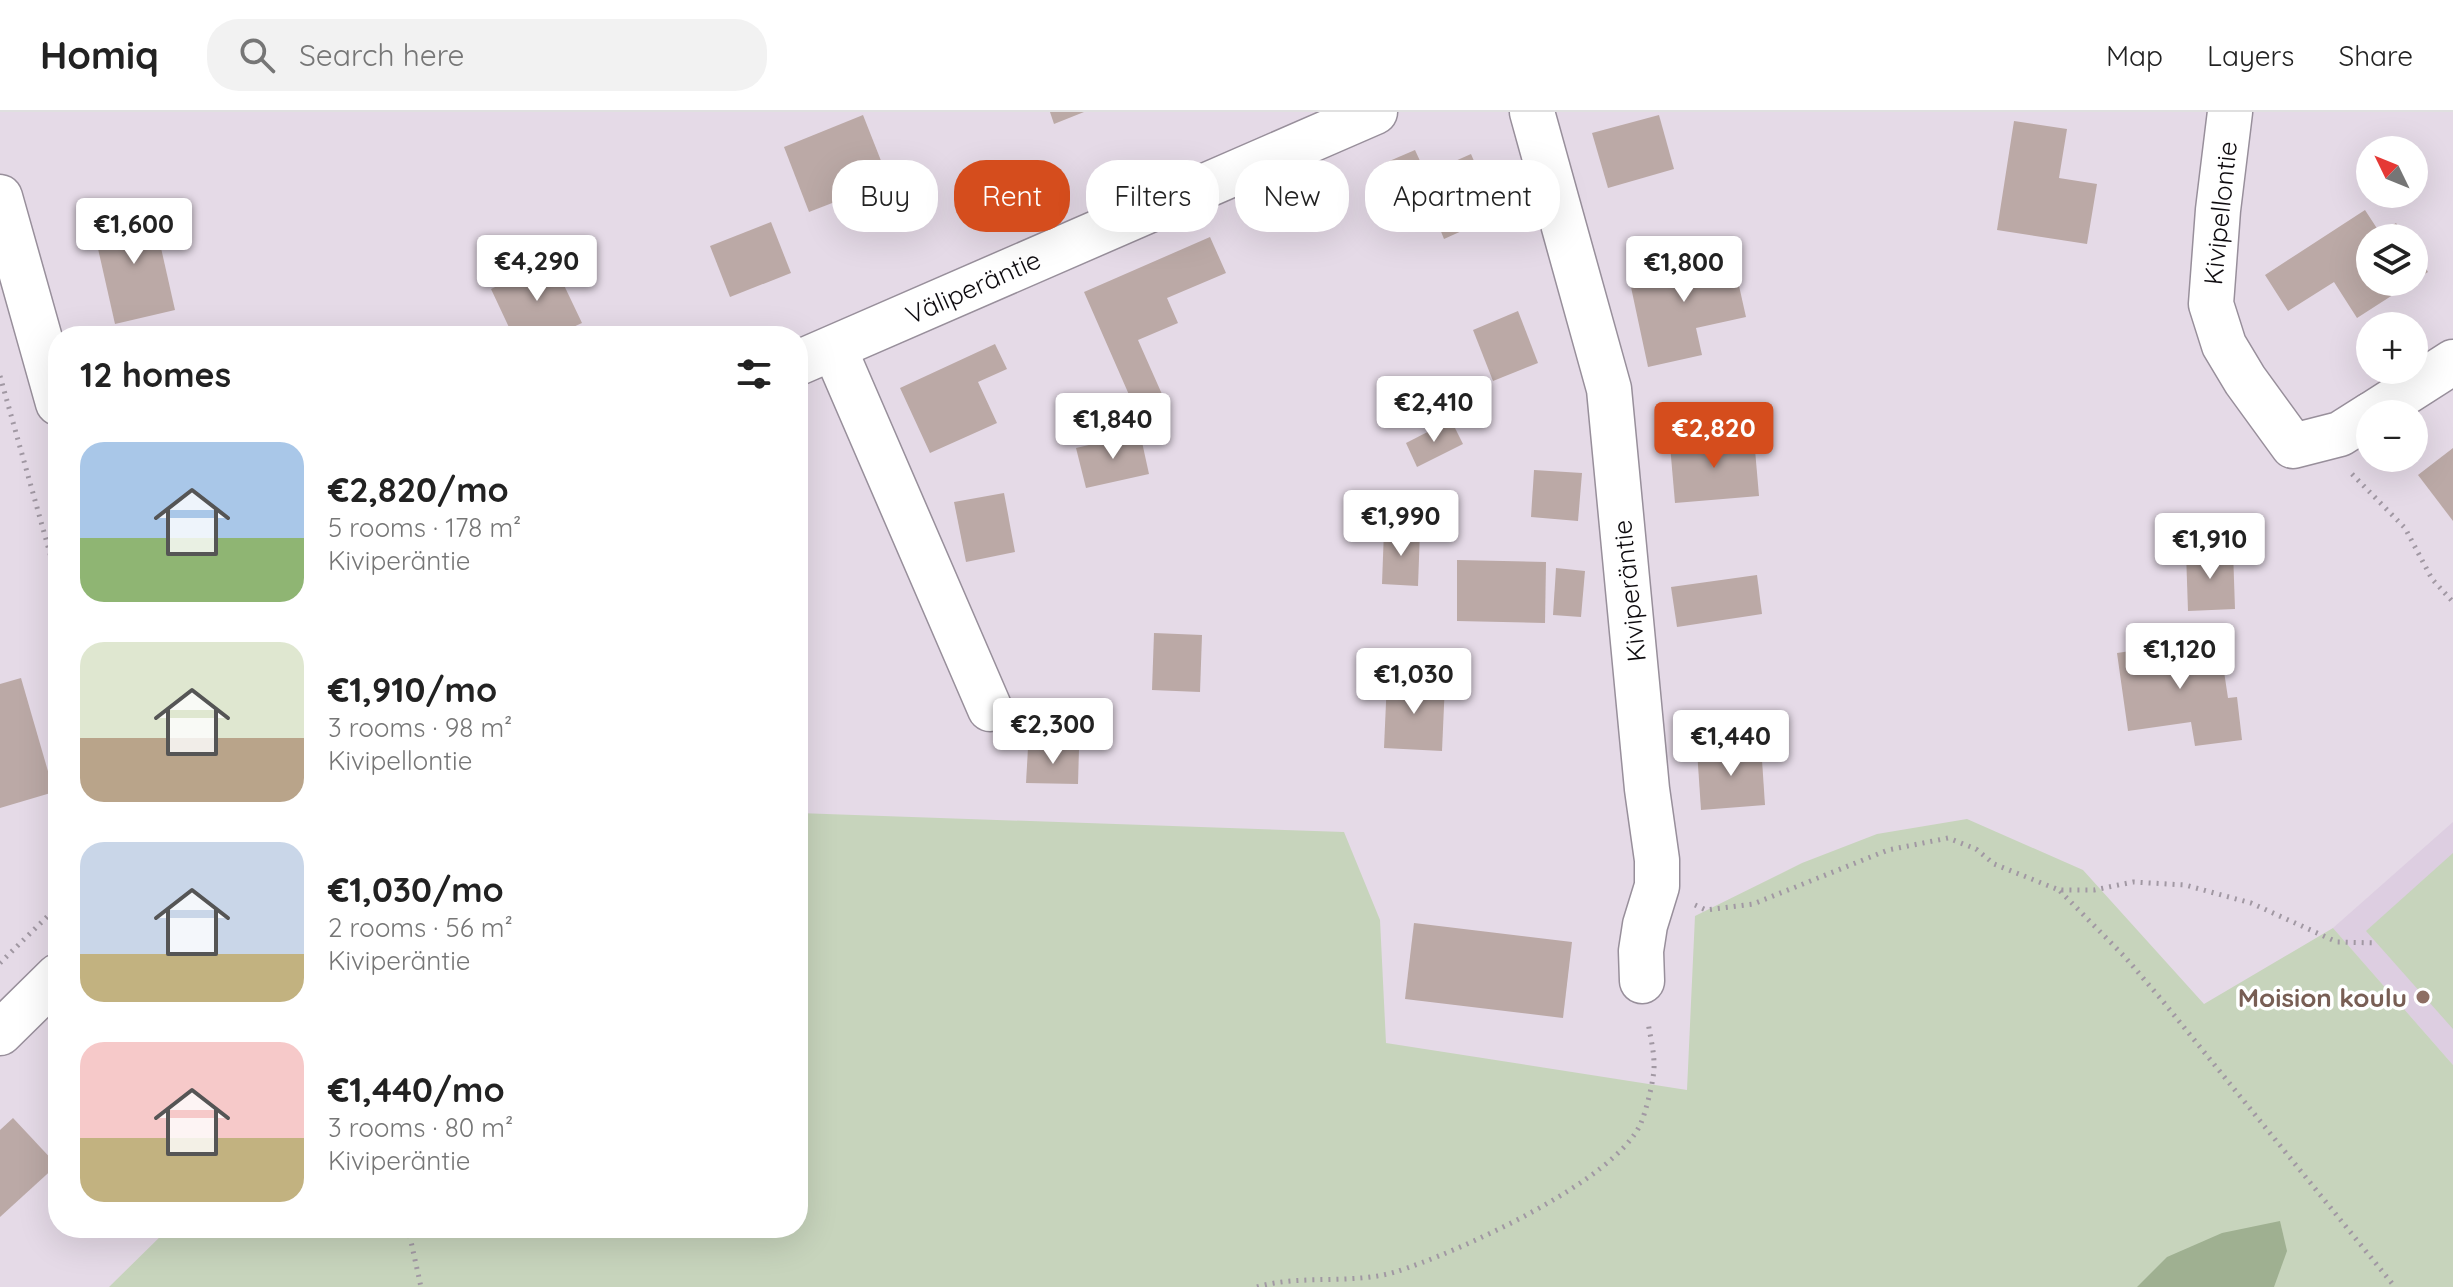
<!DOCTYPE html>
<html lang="en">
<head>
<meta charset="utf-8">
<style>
  body { margin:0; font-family:Quicksand,sans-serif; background:#f2f2f2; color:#222; height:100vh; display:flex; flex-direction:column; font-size:30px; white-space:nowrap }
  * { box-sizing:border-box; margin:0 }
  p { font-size:26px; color:#767676 }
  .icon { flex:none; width:44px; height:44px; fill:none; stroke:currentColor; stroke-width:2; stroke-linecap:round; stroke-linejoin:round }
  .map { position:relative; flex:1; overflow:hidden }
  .sheet { position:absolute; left:48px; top:214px; width:760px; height:912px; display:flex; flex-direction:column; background:#fff; border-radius:32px; box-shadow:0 8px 32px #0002 }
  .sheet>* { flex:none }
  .hud { position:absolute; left:832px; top:48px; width:760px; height:72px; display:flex; gap:16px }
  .needle { width:52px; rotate:313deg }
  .controls { position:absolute; left:2356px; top:24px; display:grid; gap:16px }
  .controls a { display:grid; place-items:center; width:72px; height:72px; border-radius:50%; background:#fff; box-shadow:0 8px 32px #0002; font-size:40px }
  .price { position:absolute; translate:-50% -68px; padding:0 18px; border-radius:8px; background:#fff; color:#222; font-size:26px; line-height:52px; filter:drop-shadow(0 2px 4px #0008) }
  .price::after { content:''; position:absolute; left:50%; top:48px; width:24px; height:18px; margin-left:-12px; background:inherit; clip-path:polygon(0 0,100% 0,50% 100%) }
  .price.on { background:#d54d1d; color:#fff }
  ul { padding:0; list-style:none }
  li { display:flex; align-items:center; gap:24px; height:200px; padding:0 32px }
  li span { display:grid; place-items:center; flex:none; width:224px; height:160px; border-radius:24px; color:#555 }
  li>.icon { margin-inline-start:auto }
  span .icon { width:96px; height:96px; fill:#fffc; stroke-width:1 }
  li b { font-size:34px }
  h2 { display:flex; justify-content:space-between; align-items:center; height:96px; padding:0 32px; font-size:34px }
  .chip { padding:0 28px; border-radius:32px; background:#fff; box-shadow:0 8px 32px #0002; font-size:28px; line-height:72px }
  .chip.on { background:#d54d1d; color:#fff }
  header { display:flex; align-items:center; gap:48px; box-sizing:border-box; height:112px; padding:0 40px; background:#fff; border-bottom:2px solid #e0e0e0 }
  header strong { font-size:38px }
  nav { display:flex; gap:44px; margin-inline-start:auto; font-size:28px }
  .search { width:560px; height:72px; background:#f2f2f2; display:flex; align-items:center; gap:20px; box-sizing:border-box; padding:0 28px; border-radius:32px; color:#767676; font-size:30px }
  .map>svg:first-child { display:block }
  .built { fill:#ddcee1 }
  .green { fill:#c7d4bc }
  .forest { fill:#9fb091 }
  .building { fill:#bba9a6 }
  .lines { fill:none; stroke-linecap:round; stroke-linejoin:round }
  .street-casing { stroke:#988f9b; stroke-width:47 }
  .path { stroke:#a198a3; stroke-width:5; stroke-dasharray:2 6; stroke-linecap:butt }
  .street { stroke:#fff; stroke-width:44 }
  .education-dot { fill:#8d6e63; stroke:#fff; stroke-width:3 }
  .labels { text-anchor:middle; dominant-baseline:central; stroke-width:7; stroke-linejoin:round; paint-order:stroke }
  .street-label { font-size:26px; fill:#0e0b0f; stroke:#fff }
  .education-label { font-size:26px; font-weight:bold; fill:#785e54; stroke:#fff; text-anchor:end }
</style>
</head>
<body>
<header>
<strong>Homiq</strong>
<div class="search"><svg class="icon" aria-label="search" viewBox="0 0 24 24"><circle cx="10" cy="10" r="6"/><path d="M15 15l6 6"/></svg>Search here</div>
<nav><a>Map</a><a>Layers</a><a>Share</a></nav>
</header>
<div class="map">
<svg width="2453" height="1175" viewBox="0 0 2453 1175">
  <rect width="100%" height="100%" fill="#e5dae7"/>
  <!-- built -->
  <polygon class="built" points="2453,710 2453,953 2333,816"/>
  <!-- green -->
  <g class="green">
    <polygon points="798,701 1344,720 1380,808 1386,931 1687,978 1695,804 1802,751 1877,722 1967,707 2083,758 2204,892 2333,816 2453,953 2453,1175 109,1175 169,1116 798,1116"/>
    <polygon points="2453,741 2453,917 2366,819"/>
  </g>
  <!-- forest -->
  <polygon class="forest" points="2280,1109 2287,1139 2274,1175 2137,1175 2167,1145 2222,1121"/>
  <!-- building -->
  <g class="building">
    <polygon points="1050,0 1084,0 1054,12"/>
    <polygon points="863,3 889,69 809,100 784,35"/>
    <polygon points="1659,3 1674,57 1608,76 1592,21"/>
    <polygon points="2014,9 2067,17 2059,66 2097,72 2087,132 1997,118"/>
    <polygon points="1415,38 1426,62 1471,42 1497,103 1444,127 1432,97 1404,109 1380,53"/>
    <polygon points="152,96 175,198 115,212 92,110"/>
    <polygon points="2365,98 2380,121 2396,111 2406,126 2370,126 2370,170 2413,170 2357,206 2334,170 2288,199 2265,163"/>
    <polygon points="771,110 791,161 730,185 710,134"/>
    <polygon points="1210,125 1226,161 1167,186 1178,211 1138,228 1165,289 1137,301 1084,180"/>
    <polygon points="1731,138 1746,205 1696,216 1702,243 1648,255 1628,161"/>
    <polygon points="2414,138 2428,160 2414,169"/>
    <polygon points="552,148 582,211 558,222 560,224 513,224 491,177"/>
    <polygon points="1518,199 1538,251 1493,269 1473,218"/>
    <polygon points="995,232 1007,257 978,270 997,311 930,341 900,276"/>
    <polygon points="1451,308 1463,332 1417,355 1406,331"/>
    <polygon points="1140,321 1149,362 1086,376 1076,336"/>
    <polygon points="1754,326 1759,384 1675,391 1670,333"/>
    <polygon points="2453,336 2453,409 2418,363"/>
    <polygon points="1534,358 1582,361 1578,409 1531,405"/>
    <polygon points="1004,381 1015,440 966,450 954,390"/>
    <polygon points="1384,418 1420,419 1418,474 1382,472"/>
    <polygon points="2233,439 2235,497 2188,499 2186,440"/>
    <polygon points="1457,448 1546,450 1545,511 1457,509"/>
    <polygon points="1556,456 1585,459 1581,505 1553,503"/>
    <polygon points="1757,463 1762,502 1677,515 1671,475"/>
    <polygon points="1154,521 1202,523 1200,580 1152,578"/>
    <polygon points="2219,526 2228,586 2237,585 2242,628 2195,634 2191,610 2128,619 2117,541"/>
    <polygon points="21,566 54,680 0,696 0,572"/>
    <polygon points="1387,568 1445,571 1442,639 1384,636"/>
    <polygon points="1761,633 1765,693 1701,698 1697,638"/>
    <polygon points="1028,636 1079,637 1078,672 1026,671"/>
    <polygon points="1414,811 1572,830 1563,906 1405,887"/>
    <polygon points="13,1006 57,1053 0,1105 0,1018"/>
  </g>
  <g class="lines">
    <defs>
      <g id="street">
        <polyline points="1532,0 1609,277 1647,677 1657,748 1657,774 1645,813 1641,839 1642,869"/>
        <polyline points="2230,0 2218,98 2211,192 2224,233 2245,268 2293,334 2340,322 2370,303"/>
        <polyline points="0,85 58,291"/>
        <polyline points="834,236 990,597"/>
        <polyline points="798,251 1375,0"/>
        <polyline points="2372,302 2453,250"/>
        <polyline points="0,921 58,864"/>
      </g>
    </defs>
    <!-- street casing -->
    <use href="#street" class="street-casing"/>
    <!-- path -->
    <g class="path">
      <polyline points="0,264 58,470"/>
      <polyline points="2352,362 2405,416 2432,467 2453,490"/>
      <polyline points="2060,779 2125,845 2161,887 2395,1175"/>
      <polyline points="1695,793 1706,798 1753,792 1888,738 1948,726 1976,737 1994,752 2059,778 2094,778 2133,770 2185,773 2251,791 2337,830 2377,831"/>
      <polyline points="0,851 58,794"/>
      <polyline points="408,1116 421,1175"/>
      <path d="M 1257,1175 C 1301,1162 1351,1173 1395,1160 C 1456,1141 1615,1070 1641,1011 C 1646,999 1655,965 1654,952 C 1654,938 1650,924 1648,910"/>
    </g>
    <!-- street -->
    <use href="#street" class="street"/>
  </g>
  <!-- markers -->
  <circle class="education-dot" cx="2423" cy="885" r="8"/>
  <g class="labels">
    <!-- street labels -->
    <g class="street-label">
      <text transform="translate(2220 101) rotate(-84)">Kivipellontie</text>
      <text transform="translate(973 175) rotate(-24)">Väliperäntie</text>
      <text transform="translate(1629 479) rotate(-96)">Kiviperäntie</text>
    </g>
    <!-- education labels -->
    <g class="education-label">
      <text x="2407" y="885">Moision koulu</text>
    </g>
  </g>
</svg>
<div class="controls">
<a><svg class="needle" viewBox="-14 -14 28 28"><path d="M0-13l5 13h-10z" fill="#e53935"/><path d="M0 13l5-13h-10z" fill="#767676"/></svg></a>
<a><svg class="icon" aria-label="layers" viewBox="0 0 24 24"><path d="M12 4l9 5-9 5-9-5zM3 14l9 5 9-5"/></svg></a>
<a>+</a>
<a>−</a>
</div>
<b class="price" style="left:134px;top:154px">€1,600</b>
<b class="price" style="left:537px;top:191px">€4,290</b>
<b class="price" style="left:1684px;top:192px">€1,800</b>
<b class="price" style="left:1434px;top:332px">€2,410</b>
<b class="price" style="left:1113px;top:349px">€1,840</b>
<b class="price on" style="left:1714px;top:358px">€2,820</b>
<b class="price" style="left:1401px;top:446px">€1,990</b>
<b class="price" style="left:2210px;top:469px">€1,910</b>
<b class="price" style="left:2180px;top:579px">€1,120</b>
<b class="price" style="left:1414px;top:604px">€1,030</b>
<b class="price" style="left:1053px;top:654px">€2,300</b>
<b class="price" style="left:1731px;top:666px">€1,440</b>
<div class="hud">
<a class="chip">Buy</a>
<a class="chip on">Rent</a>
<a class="chip">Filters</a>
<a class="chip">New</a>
<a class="chip">Apartment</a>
</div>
<section class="sheet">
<h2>12 homes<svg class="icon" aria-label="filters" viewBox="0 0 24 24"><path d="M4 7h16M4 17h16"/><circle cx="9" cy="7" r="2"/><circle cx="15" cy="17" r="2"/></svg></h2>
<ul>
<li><span style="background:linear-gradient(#a9c7e8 60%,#8fb573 0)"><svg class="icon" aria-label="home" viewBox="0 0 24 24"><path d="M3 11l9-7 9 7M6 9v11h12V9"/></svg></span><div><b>€2,820/mo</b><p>5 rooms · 178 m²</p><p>Kiviperäntie</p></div></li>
<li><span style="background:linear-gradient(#dfe7d0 60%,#b9a48a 0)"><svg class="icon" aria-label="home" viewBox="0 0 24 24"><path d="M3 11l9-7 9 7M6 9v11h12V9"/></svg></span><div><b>€1,910/mo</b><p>3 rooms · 98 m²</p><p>Kivipellontie</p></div></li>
<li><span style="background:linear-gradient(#c9d6e8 70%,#c2b280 0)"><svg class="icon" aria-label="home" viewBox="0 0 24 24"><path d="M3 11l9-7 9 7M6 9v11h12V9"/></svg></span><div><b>€1,030/mo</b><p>2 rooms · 56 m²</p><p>Kiviperäntie</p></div></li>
<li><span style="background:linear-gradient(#f6c9c9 60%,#c2b280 0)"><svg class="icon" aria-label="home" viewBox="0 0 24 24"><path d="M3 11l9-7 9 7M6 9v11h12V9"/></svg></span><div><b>€1,440/mo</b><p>3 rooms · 80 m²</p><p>Kiviperäntie</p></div></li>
</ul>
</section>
</div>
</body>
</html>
